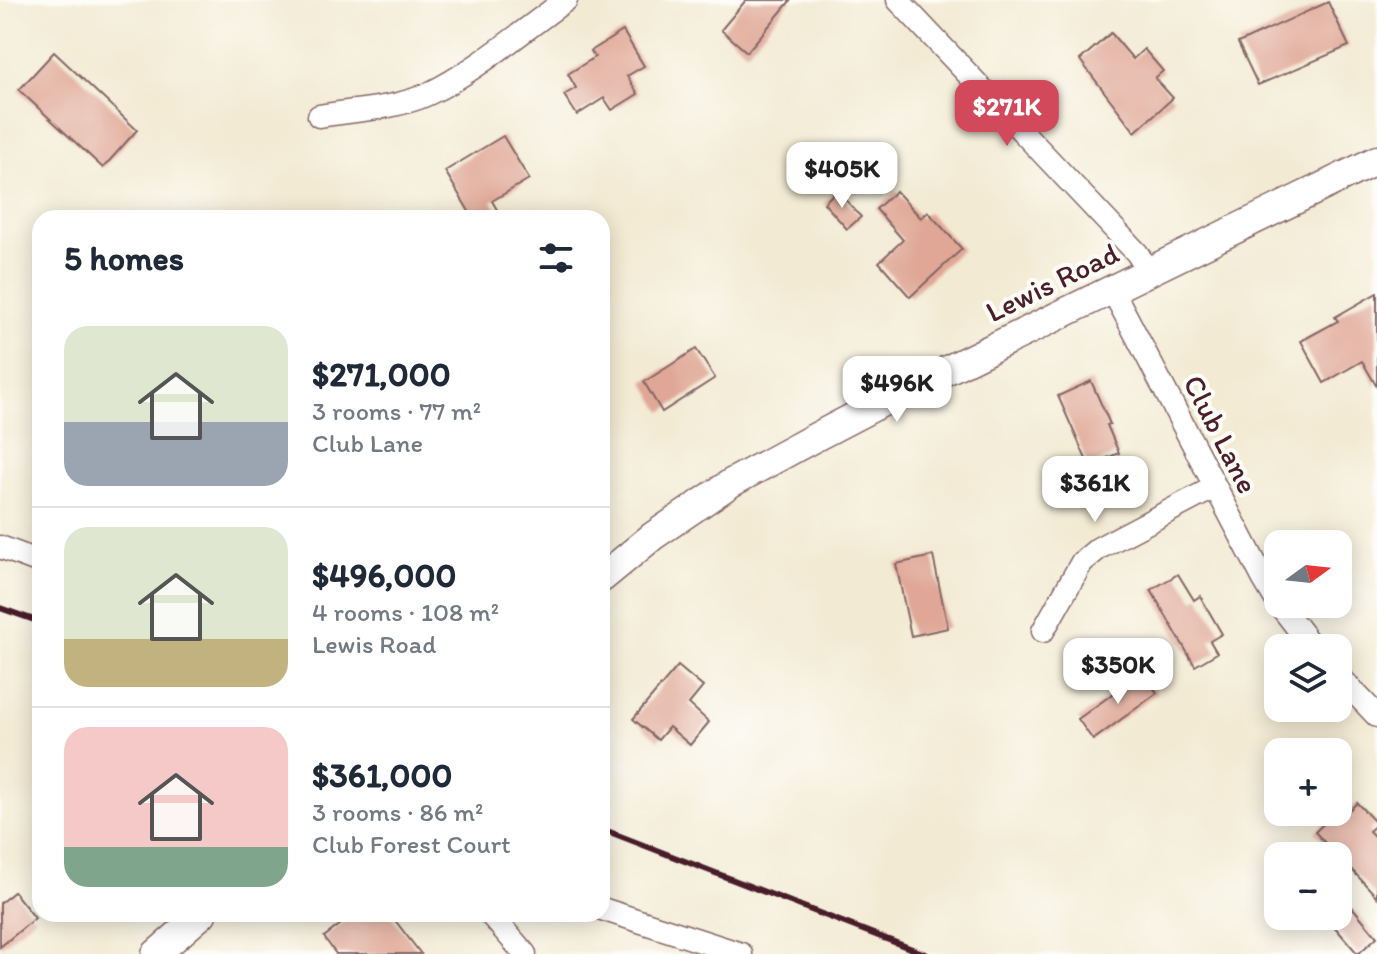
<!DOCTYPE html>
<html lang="en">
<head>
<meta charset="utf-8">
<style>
  body { margin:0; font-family:Itim,sans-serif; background:#f2f2f3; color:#1f2937; height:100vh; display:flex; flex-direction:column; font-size:30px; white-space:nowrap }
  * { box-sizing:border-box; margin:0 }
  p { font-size:26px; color:#747a83 }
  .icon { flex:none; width:44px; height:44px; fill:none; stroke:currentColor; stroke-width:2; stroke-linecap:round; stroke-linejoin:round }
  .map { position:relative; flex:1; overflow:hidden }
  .details { position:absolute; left:32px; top:210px; width:578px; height:712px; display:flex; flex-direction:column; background:#fff; border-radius:24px; box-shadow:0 4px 20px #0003 }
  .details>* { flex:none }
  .needle { width:52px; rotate:75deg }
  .controls { position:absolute; left:1264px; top:530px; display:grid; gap:16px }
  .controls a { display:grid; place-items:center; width:88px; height:88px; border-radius:16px; background:#fff; box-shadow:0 4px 20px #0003; font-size:40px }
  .price { position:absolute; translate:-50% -68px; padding:0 18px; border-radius:16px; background:#fff; color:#222; font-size:26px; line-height:52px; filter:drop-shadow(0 2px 4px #0008) }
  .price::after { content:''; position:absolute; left:50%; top:48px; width:24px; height:18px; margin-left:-12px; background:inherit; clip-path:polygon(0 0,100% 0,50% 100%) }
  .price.on { background:#d1495b; color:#fff }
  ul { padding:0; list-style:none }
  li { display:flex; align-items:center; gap:24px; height:200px; padding:0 32px }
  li+li { border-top:2px solid #e0e1e3 }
  li span { display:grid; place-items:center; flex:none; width:224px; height:160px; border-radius:24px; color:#555 }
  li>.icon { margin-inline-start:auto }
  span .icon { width:96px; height:96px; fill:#fffc; stroke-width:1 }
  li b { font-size:34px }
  h2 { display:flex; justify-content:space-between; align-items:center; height:96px; padding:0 32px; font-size:34px }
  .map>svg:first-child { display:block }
  .building { fill:#e0a796 }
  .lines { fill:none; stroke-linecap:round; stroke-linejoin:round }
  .minor-casing { stroke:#856666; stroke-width:25 }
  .tertiary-casing { stroke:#856666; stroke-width:31 }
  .minor { stroke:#fff; stroke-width:22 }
  .tertiary { stroke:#fff; stroke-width:28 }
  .rail { stroke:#4a1f2b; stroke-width:6 }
  .labels { text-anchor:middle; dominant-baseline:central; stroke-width:8; stroke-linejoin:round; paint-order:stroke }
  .street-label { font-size:30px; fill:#4a1f2b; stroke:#fdfcf7 }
</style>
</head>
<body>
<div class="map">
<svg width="1377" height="954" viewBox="0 0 1377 954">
  <rect width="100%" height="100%" fill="#fdfcf7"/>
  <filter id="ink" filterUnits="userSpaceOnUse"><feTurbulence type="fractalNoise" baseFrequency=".0125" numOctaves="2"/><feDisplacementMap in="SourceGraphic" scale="16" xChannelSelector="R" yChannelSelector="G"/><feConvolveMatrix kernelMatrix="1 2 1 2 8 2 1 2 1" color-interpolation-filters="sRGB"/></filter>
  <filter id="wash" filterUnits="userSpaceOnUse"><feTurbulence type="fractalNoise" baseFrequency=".006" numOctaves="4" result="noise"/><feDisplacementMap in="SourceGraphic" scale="32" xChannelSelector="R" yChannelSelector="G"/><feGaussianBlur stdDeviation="1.8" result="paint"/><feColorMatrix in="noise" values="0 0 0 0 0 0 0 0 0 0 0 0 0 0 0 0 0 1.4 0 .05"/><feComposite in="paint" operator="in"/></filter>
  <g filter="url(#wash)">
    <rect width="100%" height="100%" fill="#f3ead3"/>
    <g id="blocks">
      <!-- building -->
      <g class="building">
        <polygon points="746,0 791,0 747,52 721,30"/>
        <polygon points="1328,2 1349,46 1258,85 1238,43"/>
        <polygon points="623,31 644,66 627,76 638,94 612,110 604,98 577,115 564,95 576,88 568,74 595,57 591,51"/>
        <polygon points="1111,33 1133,59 1144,49 1163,71 1155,78 1173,98 1135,132 1080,60"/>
        <polygon points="54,52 137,130 103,168 19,90"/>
        <polygon points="503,136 529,179 492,201 502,218 473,218 445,171"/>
        <polygon points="837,190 861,217 847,229 824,203"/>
        <polygon points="896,191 921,218 928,212 962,249 910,297 879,262 903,240 876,209"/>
        <polygon points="1377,293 1377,387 1362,361 1324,383 1301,341 1338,321 1335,317"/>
        <polygon points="696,349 715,378 662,412 644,382"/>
        <polygon points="1091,381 1110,424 1107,425 1119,453 1089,466 1058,396"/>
        <polygon points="933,556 948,628 911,636 896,564"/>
        <polygon points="1178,574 1194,600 1200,596 1222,634 1210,641 1217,653 1195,666 1151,590"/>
        <polygon points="678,666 703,687 689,704 709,722 690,745 669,727 658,740 633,719"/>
        <polygon points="1143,672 1157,693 1093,740 1078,719"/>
        <polygon points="1357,803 1377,824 1369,831 1377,839 1377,897 1339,856 1314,856 1326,844 1315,832 1340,808 1345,814"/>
        <polygon points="14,892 35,918 0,947 0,903"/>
        <polygon points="1353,908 1377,937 1358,954 1333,925"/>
        <polygon points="354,914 390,914 421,954 336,954 324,937"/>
      </g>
    </g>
  </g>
  <g filter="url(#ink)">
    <use href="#blocks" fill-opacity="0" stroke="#856666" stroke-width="2"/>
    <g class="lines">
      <defs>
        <g id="minor">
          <polyline points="898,0 1137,253 1149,272"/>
          <path d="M 319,116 C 354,110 396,109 428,94 C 473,73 525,29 566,0"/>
          <polyline points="1113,291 1263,578 1278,603"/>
          <polyline points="0,547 40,562"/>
          <polyline points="1279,604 1313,648"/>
          <polyline points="1043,631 1082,562 1099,548 1215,487"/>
          <polyline points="1338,675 1377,716"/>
          <polyline points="602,909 741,954"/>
          <polyline points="490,914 525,954"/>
        </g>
        <g id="tertiary">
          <polyline points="602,578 653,536 731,483 810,440 892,397 1377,160"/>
          <polyline points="156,954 202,914"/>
        </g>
      </defs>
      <!-- minor casing -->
      <use href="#minor" class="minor-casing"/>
      <!-- tertiary casing -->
      <use href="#tertiary" class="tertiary-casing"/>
      <!-- minor -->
      <use href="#minor" class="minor"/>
      <!-- tertiary -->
      <use href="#tertiary" class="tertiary"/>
      <!-- rail -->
      <g class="rail">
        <polyline points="0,608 40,622"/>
        <polyline points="602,829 925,954"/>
      </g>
    </g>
  </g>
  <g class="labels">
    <!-- street labels -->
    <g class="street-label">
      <text transform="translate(1052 282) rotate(-26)">Lewis Road</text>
      <text transform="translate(1221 434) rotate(63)">Club Lane</text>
    </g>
  </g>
</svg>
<div class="controls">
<a><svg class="needle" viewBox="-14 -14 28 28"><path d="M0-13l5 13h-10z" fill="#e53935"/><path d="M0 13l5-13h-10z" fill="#747a83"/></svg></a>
<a><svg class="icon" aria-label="layers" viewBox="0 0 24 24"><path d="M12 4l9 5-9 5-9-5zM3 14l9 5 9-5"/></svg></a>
<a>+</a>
<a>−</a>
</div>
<b class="price on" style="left:1007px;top:148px">$271K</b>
<b class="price" style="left:842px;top:210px">$405K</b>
<b class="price" style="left:897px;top:424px">$496K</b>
<b class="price" style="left:1095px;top:524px">$361K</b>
<b class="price" style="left:1118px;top:706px">$350K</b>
<section class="details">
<h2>5 homes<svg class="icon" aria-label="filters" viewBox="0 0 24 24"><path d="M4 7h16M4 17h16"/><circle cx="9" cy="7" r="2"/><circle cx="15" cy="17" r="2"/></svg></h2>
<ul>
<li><span style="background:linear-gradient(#dfe7d0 60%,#9aa5b1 0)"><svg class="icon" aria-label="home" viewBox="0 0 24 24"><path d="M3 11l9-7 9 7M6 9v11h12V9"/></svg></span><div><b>$271,000</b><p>3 rooms · 77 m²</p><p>Club Lane</p></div></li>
<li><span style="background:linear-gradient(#dfe7d0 70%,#c2b280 0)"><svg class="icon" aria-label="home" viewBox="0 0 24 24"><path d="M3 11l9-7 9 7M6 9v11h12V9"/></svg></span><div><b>$496,000</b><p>4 rooms · 108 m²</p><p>Lewis Road</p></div></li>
<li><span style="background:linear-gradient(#f6c9c9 75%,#7fa58c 0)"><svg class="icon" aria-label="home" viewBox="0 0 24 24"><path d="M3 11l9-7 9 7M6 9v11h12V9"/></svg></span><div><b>$361,000</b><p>3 rooms · 86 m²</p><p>Club Forest Court</p></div></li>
</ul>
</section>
</div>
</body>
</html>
